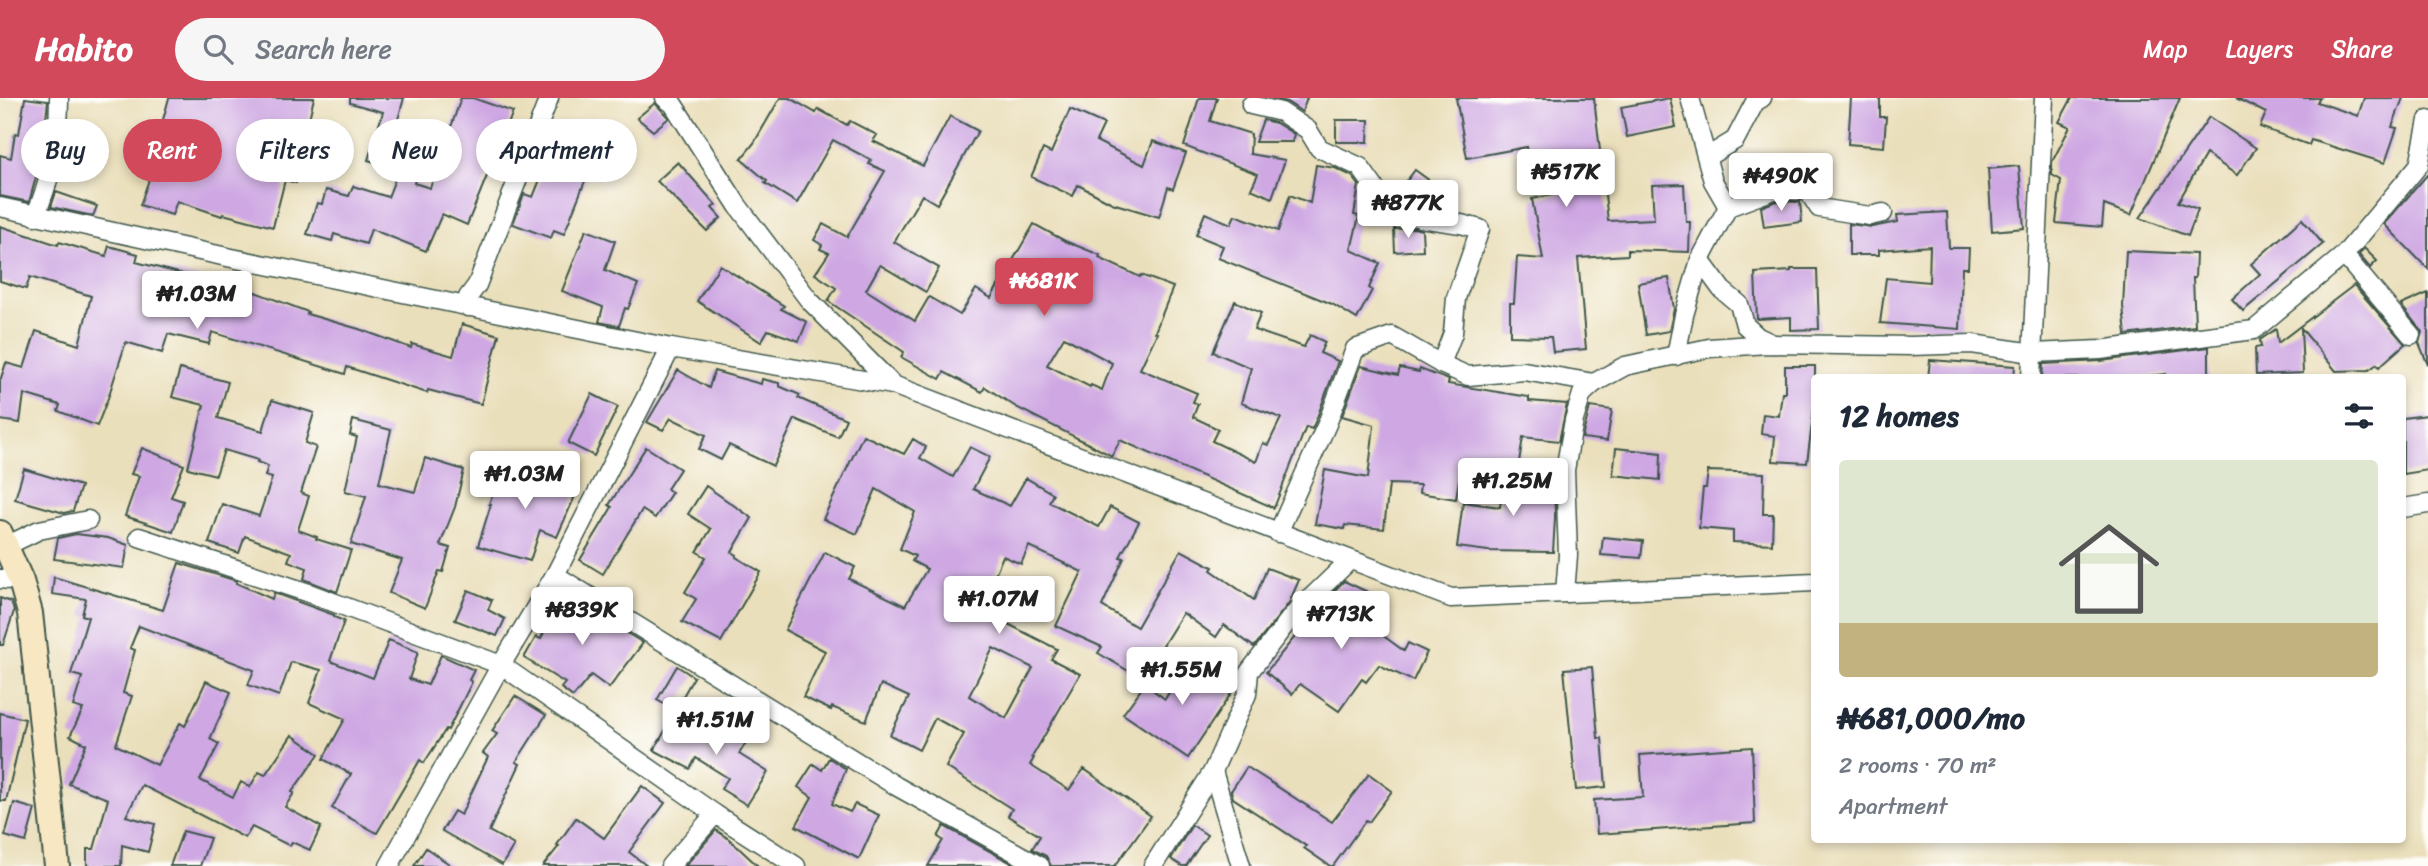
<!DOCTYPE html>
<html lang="en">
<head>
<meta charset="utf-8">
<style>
  body { margin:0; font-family:Sriracha,sans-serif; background:#f6f6f7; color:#1f2937; height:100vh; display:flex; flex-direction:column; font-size:26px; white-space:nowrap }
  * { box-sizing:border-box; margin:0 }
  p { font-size:23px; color:#747a83 }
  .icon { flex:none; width:38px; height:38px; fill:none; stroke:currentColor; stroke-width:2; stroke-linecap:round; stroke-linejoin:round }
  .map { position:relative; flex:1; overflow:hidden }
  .drawer { position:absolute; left:1811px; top:276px; width:595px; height:469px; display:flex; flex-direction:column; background:#fff; border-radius:7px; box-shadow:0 4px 10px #0003 }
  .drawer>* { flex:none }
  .hud { position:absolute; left:21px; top:21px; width:665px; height:63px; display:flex; gap:14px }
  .price { position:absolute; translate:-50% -60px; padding:0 16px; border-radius:7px; background:#fff; color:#222; font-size:23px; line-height:46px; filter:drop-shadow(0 2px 4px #0008) }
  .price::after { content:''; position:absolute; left:50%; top:42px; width:21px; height:16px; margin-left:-10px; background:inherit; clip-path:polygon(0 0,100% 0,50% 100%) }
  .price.selected { background:#d1495b; color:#fff }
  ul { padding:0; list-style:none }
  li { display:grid; align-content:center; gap:14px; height:371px; padding:0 28px }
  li+li { border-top:2px solid #e0e1e3 }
  li span { display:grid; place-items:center; height:217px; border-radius:7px; color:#555 }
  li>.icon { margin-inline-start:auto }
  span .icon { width:126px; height:126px; fill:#fffc; stroke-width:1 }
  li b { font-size:30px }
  h2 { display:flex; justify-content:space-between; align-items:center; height:84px; padding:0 28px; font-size:30px }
  .chip { padding:0 24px; border-radius:32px; background:#fff; box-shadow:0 4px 10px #0003; font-size:24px; line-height:63px }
  .chip.selected { background:#d1495b; color:#fff }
  header { display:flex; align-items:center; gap:42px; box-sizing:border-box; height:98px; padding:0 35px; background:#d1495b; color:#fff }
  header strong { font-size:33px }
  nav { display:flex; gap:38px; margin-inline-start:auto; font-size:24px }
  .search { width:490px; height:63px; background:#f6f6f7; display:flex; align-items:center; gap:18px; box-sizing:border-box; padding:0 24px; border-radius:38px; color:#747a83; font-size:26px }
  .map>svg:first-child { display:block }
  .building { fill:#cea7e3; fill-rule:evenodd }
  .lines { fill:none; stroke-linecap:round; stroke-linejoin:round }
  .street-casing { stroke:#3d5548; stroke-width:21 }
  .secondary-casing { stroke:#3d5548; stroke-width:28 }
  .street { stroke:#fff; stroke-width:18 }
  .secondary { stroke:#f8e7c3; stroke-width:24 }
</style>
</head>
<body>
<header>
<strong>Habito</strong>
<div class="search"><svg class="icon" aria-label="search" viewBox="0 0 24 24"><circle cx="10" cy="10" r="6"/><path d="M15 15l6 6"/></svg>Search here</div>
<nav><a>Map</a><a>Layers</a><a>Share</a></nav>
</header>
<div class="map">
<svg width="2428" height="768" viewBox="0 0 2428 768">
  <rect width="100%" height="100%" fill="#fdfcf7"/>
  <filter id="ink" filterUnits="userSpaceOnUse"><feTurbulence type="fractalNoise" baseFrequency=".0143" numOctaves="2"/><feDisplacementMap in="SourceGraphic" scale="14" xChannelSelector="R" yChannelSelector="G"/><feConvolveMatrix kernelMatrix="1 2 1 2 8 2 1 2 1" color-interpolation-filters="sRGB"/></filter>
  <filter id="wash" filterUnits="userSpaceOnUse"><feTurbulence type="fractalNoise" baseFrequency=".00686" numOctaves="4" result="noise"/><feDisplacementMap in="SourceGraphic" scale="28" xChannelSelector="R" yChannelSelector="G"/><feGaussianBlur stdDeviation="1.57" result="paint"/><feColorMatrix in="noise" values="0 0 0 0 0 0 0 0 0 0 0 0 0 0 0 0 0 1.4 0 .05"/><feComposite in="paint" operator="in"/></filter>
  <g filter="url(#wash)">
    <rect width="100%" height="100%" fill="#eadfbb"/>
    <g id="blocks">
      <!-- building -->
      <g class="building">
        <polygon points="25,0 48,3 42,58 29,104 0,98 0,57 11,60 15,35 19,36"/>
        <polygon points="169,0 314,0 301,54 305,56 296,85 285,82 273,129 223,116 222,118 177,103 172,117 140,107 163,42 158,40"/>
        <polygon points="350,0 404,0 397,25 425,33 414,85 430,90 461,0 473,0 513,14 467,127 442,116 426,153 371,131 366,146 334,136 332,143 307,136 317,105 322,106 326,92 349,98 353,88 388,99 399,71 368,62 383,14 350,5"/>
        <path d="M 780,0 L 790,0 L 816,15 L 818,11 L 847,27 L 850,23 L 877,37 L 873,43 L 923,68 L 950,18 L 978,33 L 937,106 L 922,97 L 894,144 L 939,170 L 926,194 L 880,167 L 866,192 L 915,223 L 929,199 L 960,217 L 976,191 L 991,200 L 1034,126 L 1065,143 L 1100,157 L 1099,160 L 1140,179 L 1141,177 L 1173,189 L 1155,234 L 1157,235 L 1140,271 L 1197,295 L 1193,304 L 1198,306 L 1193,319 L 1218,331 L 1212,343 L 1256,364 L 1263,345 L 1268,347 L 1281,320 L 1241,305 L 1251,270 L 1213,254 L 1235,203 L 1261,215 L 1254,232 L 1304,249 L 1310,237 L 1325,244 L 1320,255 L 1338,263 L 1316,322 L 1312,331 L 1306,329 L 1274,410 L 1120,342 L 1112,358 L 1016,309 L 985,289 L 982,294 L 944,274 L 940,281 L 901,259 L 904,254 L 828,203 L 836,190 L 815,176 L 829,155 L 820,151 L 822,147 L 814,142 L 823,126 L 847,139 L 885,73 L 869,66 L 871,62 L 833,42 L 797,105 L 765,85 L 767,83 L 741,61 L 754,45 ZM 1064,239 L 1112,265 L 1102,292 L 1091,287 L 1090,289 L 1047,267 Z"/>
        <polygon points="1199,0 1217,0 1210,23 1251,36 1250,56 1285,62 1272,100 1251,91 1258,76 1184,48"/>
        <polygon points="1271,0 1307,0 1302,14 1287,4"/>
        <polygon points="1456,0 1594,0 1608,123 1654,121 1652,87 1684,86 1686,124 1690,124 1689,154 1628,152 1628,157 1578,160 1586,251 1553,254 1551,239 1510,238 1510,205 1514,205 1517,159 1543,161 1532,101 1572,93 1568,58 1548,62 1547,60 1529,63 1527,49 1467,60"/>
        <polygon points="1670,0 1676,29 1627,39 1621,9"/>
        <polygon points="1851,0 1880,0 1880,19 1886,19 1884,49 1848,46"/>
        <polygon points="2072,0 2180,0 2131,117 2104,107 2102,129 2056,125 2061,82 2052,77 2052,64 2070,29 2059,24"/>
        <polygon points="2236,0 2320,0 2317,4 2358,18 2364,0 2403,0 2392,29 2397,30 2385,65 2311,42 2309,47 2260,29 2266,15"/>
        <polygon points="655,5 669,20 653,33 637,20"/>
        <polygon points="1070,11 1104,26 1096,43 1144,67 1153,43 1186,55 1173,91 1168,89 1159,119 1112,105 1078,87 1073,98 1031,79 1043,51 1051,55"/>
        <polygon points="2209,19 2256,50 2237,77 2206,56 2178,104 2198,111 2188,138 2140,120"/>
        <polygon points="1263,22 1276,25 1294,36 1292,44 1255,44"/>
        <polygon points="1336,22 1369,22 1368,44 1336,44"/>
        <polygon points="556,28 610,45 600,77 589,73 564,136 554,132 551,140 513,126 524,96 533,99 548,62 545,61"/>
        <polygon points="1797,60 1798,81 1774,81 1763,84 1762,61"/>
        <polygon points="678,64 716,107 712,110 721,120 707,133 657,83"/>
        <polygon points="1316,67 1335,70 1352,78 1359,87 1354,117 1359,118 1351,152 1380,165 1369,190 1372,192 1357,221 1332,206 1218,160 1223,148 1196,137 1205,115 1231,126 1235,117 1278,133 1290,97 1310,105"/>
        <polygon points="2019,68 2024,130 1992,133 1988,71"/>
        <polygon points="1415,72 1441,91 1426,109 1418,107 1399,93"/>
        <polygon points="2428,76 2428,171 2384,126"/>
        <polygon points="56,94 97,108 93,118 51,109"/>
        <polygon points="1776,103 1800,104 1802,124 1764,129 1761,109"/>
        <polygon points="1947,114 1949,150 1969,150 1968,170 1962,170 1960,231 1880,225 1886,180 1929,184 1930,148 1879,152 1879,157 1849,157 1849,126 1872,129 1898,124 1897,117"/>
        <polygon points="2302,121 2323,146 2243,213 2232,201 2260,176 2251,166"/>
        <polygon points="0,128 58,147 59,144 106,158 109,148 138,156 136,164 233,189 234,186 308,214 307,216 359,231 411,250 412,246 453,258 462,226 499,237 481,306 428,292 427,295 347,269 345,276 212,234 209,246 168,236 162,255 126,244 108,300 97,328 58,313 60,307 24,296 20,325 0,322 0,283 6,265 24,270 36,233 79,247 91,198 30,179 26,191 0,183"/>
        <polygon points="1414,130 1422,132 1423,152 1395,154 1394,131"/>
        <polygon points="586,132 615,143 605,172 638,186 628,211 625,210 619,228 599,224 603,209 562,193"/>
        <polygon points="2364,150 2377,163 2370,170 2359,157"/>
        <polygon points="2126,153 2196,156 2195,180 2193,180 2195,228 2126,237 2123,208"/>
        <polygon points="720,167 784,208 781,211 807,224 799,243 768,232 761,244 697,203"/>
        <polygon points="1791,171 1817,171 1819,231 1791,232 1791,219 1757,221 1755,175 1791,173"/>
        <polygon points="1669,180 1674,211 1669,233 1646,237 1638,185"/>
        <polygon points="2354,187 2405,246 2379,269 2377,266 2369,272 2336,273 2301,230 2303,275 2256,277 2255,250 2261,249 2260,242 2276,231 2278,245"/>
        <polygon points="2428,195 2428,267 2419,245 2422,234 2401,207"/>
        <polygon points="2209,249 2209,280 2167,280 2166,276 2122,280 2042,280 2043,266 2101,263"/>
        <polygon points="1930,262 2015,268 2014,280 1928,280"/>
        <polygon points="1361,268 1398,277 1400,270 1419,274 1420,271 1449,282 1448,286 1529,299 1529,303 1567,306 1559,343 1523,339 1518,370 1462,362 1456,401 1419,395 1420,387 1389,386 1384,431 1345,427 1344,431 1315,426 1325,372 1368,380 1374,327 1342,318"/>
        <polygon points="1785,268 1815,268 1815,302 1807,365 1773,363 1775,338 1761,336 1763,316 1779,318 1782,295 1785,295"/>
        <polygon points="180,271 228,284 218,320 263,333 272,302 314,315 305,345 316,349 301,395 309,398 298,432 317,439 316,441 351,452 337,494 304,481 307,470 288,463 291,455 245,438 239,455 209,445 222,406 259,418 272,380 265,378 268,368 257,364 258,362 224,352 216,377 188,370 204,307 172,299"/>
        <polygon points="678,272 709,290 714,273 761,286 762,281 779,285 779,288 800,297 798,300 846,321 838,339 795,321 773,368 729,347 721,362 699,351 706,337 671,320 663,332 647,324"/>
        <polygon points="592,296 618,309 594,358 568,345"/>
        <polygon points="1590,309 1612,312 1607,343 1582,340"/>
        <polygon points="2428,317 2428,372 2403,376 2403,320"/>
        <polygon points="353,322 391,332 379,385 415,394 425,360 464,372 455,409 440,447 450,450 443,474 439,473 425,510 389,495 402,462 351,446 366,398 345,393 357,339 350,337"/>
        <path d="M 863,337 L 904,356 L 913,341 L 926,349 L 920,360 L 953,379 L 970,349 L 990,359 L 973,391 L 1010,408 L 1026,380 L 1053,396 L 1049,404 L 1099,429 L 1110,409 L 1139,424 L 1120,459 L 1124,460 L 1102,508 L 1137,529 L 1181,452 L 1213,469 L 1211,472 L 1254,502 L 1267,470 L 1299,482 L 1289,505 L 1254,549 L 1224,527 L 1216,539 L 1183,515 L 1142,581 L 1098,555 L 1102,549 L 1056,528 L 1082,474 L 1029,448 L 1021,466 L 1003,458 L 981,508 L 1005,522 L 1004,524 L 1057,551 L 1051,561 L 1080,576 L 1032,659 L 1034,660 L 1030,667 L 1069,692 L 1084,671 L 1151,718 L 1115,768 L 1051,768 L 1046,758 L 1032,751 L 1040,738 L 1008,718 L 1012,711 L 946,669 L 964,636 L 935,620 L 919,652 L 890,637 L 909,599 L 881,586 L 866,623 L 832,609 L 831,612 L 803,599 L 825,553 L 785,532 L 825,454 L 855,469 L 849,481 L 905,508 L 927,471 L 912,463 L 915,458 L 900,451 L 915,414 L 876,391 L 857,436 L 823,421 ZM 993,550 L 1033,570 L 1006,620 L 969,598 Z"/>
        <polygon points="646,349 680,371 667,391 672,394 655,420 642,412 603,476 580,462 612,409 609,407"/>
        <polygon points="142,350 184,367 171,399 183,403 173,434 125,418 139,378 131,376"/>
        <polygon points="1616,350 1661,355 1660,382 1613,377"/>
        <polygon points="512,363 578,391 557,439 540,432 530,463 478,448 491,406 489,406 499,378 504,380"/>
        <polygon points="24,371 81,388 73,413 64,415 15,401"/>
        <polygon points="1708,373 1764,375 1763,416 1773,416 1772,446 1733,444 1733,433 1699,430 1703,390 1706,390"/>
        <polygon points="1504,375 1554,379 1555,420 1553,454 1488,453 1457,449 1463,404 1500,409"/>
        <polygon points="706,388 752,420 732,454 737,457 736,459 761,474 721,544 682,524 696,501 685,494 706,459 697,454 711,431 688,416"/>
        <polygon points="76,436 108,440 128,447 124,470 54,461 58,440"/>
        <polygon points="1603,439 1643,443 1641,460 1601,457"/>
        <polygon points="179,465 237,483 236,485 272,501 274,495 334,517 334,519 344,523 330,563 373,580 389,542 418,554 409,581 428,587 441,557 474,572 469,582 472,584 448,632 446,631 424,665 420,662 377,735 332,710 351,676 323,661 345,621 309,605 321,572 291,564 279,598 248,587 254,572 139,528 130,550 135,552 123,595 132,598 116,647 157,667 180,625 185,628 206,583 231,594 210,641 219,646 200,682 233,699 241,684 250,689 259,674 265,677 292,637 319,656 292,694 294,695 285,709 321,729 310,752 292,744 290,748 252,729 245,740 142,687 126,718 155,726 148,754 122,747 121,768 87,768 87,751 94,751 108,701 69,686 86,646 70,638 83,611 73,608 82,579 71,576 88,519 82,517 86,501 52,496 54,479 163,512"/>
        <polygon points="1344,483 1370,495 1359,520 1404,553 1408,545 1427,554 1413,583 1379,567 1366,584 1362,581 1339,613 1300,586 1292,596 1266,574 1325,502"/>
        <polygon points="468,492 492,502 488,512 505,521 497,538 455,522"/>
        <polygon points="561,494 643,545 609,590 591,577 573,599 561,590 565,585 524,560 536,539 541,541"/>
        <polygon points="0,500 11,504 14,513 3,547 0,547"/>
        <polygon points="1190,560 1236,588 1188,660 1123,616 1145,586 1165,601"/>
        <polygon points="677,568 694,579 675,612 657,602"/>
        <polygon points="1592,569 1598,640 1602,640 1606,689 1576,692 1564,571"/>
        <polygon points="515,598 546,617 516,664 520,666 489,733 514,747 502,767 442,733 454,713 461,717 488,659 483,655 497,636 492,633"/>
        <polygon points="0,615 25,621 6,703 0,703"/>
        <polygon points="722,621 750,638 739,656 768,674 747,707 721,691 728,680 696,660 690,671 654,652 670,624 707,644"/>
        <polygon points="1752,649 1755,725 1597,736 1594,702 1643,699 1640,657"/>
        <polygon points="829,660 846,671 832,706 850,714 855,706 879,717 859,761 796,728 812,699 798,689 813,666 822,672"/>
        <polygon points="1247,669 1332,724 1369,676 1392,693 1369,724 1366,722 1333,768 1330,768 1304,750 1306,748 1233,700 1231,693"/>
        <polygon points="642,688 665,705 629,754 647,768 543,768 559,748 557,747 576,720 604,740"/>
        <polygon points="14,705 35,711 26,744 5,738"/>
        <polygon points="1192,727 1207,737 1186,768 1182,768 1171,761"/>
        <polygon points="944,728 1017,768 928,768 943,742 938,739"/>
        <polygon points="716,732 729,741 758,768 685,768"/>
        <polygon points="183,733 210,740 200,768 170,768"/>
        <polygon points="426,750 452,768 414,768"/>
      </g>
    </g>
  </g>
  <g filter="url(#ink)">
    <use href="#blocks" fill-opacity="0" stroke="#3d5548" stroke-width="2"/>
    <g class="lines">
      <defs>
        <g id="street">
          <polyline points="665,0 673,6 738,108 809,202 893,287"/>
          <polyline points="1690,0 1713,83 1728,109"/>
          <polyline points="1251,7 1281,14 1308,32 1319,50 1360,69 1389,110 1420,120 1461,126 1480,131 1456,200 1453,235 1441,266"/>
          <polyline points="1707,59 1735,42 1755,4 1762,0"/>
          <polyline points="0,109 227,159 671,250 893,287 1451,500 1815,484"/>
          <path d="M 35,118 C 51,82 59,40 59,0"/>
          <polyline points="2344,157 2411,237"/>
          <polyline points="1700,162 1722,192 1739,206 1745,227 1758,239 1773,246"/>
          <polyline points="468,209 468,199 477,187 549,0"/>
          <polyline points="1676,258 1684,217 1700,162 1728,109 1774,92 1808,93 1819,110 1870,118 1883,115"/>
          <polyline points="2031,280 2044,0"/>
          <polyline points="2403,410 2428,406"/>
          <polyline points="1278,435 1327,326 1355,251 1392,238 1441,266 1468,278 1524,273 1594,285"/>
          <polyline points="139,439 306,494 501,567 715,716 796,768"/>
          <polyline points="6,448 39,432 88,422"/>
          <polyline points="555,477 896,688 1040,768"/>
          <polyline points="0,481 21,483"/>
          <polyline points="1565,495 1568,457 1565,372 1574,322 1582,296 1594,285 1625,268 1709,250 1767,246 1911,248 1972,246 2033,255 2100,252 2254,232 2344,157 2419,67 2428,22"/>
          <polyline points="1213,673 1241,768"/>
          <polyline points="389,768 501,567 555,477 671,250"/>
          <polyline points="670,768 715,716"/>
          <polyline points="1153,768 1213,673 1247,596 1249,574 1292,518 1349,463"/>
        </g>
        <polyline id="secondary" points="0,435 21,483 30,515 57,768"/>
      </defs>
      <!-- street casing -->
      <use href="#street" class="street-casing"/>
      <!-- secondary casing -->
      <use href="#secondary" class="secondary-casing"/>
      <!-- street -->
      <use href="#street" class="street"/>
      <!-- secondary -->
      <use href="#secondary" class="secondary"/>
    </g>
  </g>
</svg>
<b class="price" style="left:1566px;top:111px">₦517K</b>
<b class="price" style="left:1781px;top:115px">₦490K</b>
<b class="price" style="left:1408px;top:142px">₦877K</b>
<b class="price selected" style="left:1044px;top:220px">₦681K</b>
<b class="price" style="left:197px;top:233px">₦1.03M</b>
<b class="price" style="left:525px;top:413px">₦1.03M</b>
<b class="price" style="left:1513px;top:420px">₦1.25M</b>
<b class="price" style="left:999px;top:538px">₦1.07M</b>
<b class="price" style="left:582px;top:549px">₦839K</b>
<b class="price" style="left:1341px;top:553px">₦713K</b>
<b class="price" style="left:1182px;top:609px">₦1.55M</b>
<b class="price" style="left:716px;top:659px">₦1.51M</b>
<div class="hud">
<a class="chip">Buy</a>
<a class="chip selected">Rent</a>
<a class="chip">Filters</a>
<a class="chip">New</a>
<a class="chip">Apartment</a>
</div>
<section class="drawer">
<h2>12 homes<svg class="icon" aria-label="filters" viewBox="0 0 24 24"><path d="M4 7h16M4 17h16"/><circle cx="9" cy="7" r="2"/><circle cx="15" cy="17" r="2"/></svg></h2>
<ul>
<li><span style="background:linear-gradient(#dfe7d0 75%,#c2b280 0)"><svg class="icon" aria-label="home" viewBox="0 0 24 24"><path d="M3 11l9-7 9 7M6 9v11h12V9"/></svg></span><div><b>₦681,000/mo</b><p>2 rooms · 70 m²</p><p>Apartment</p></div></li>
</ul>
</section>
</div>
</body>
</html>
